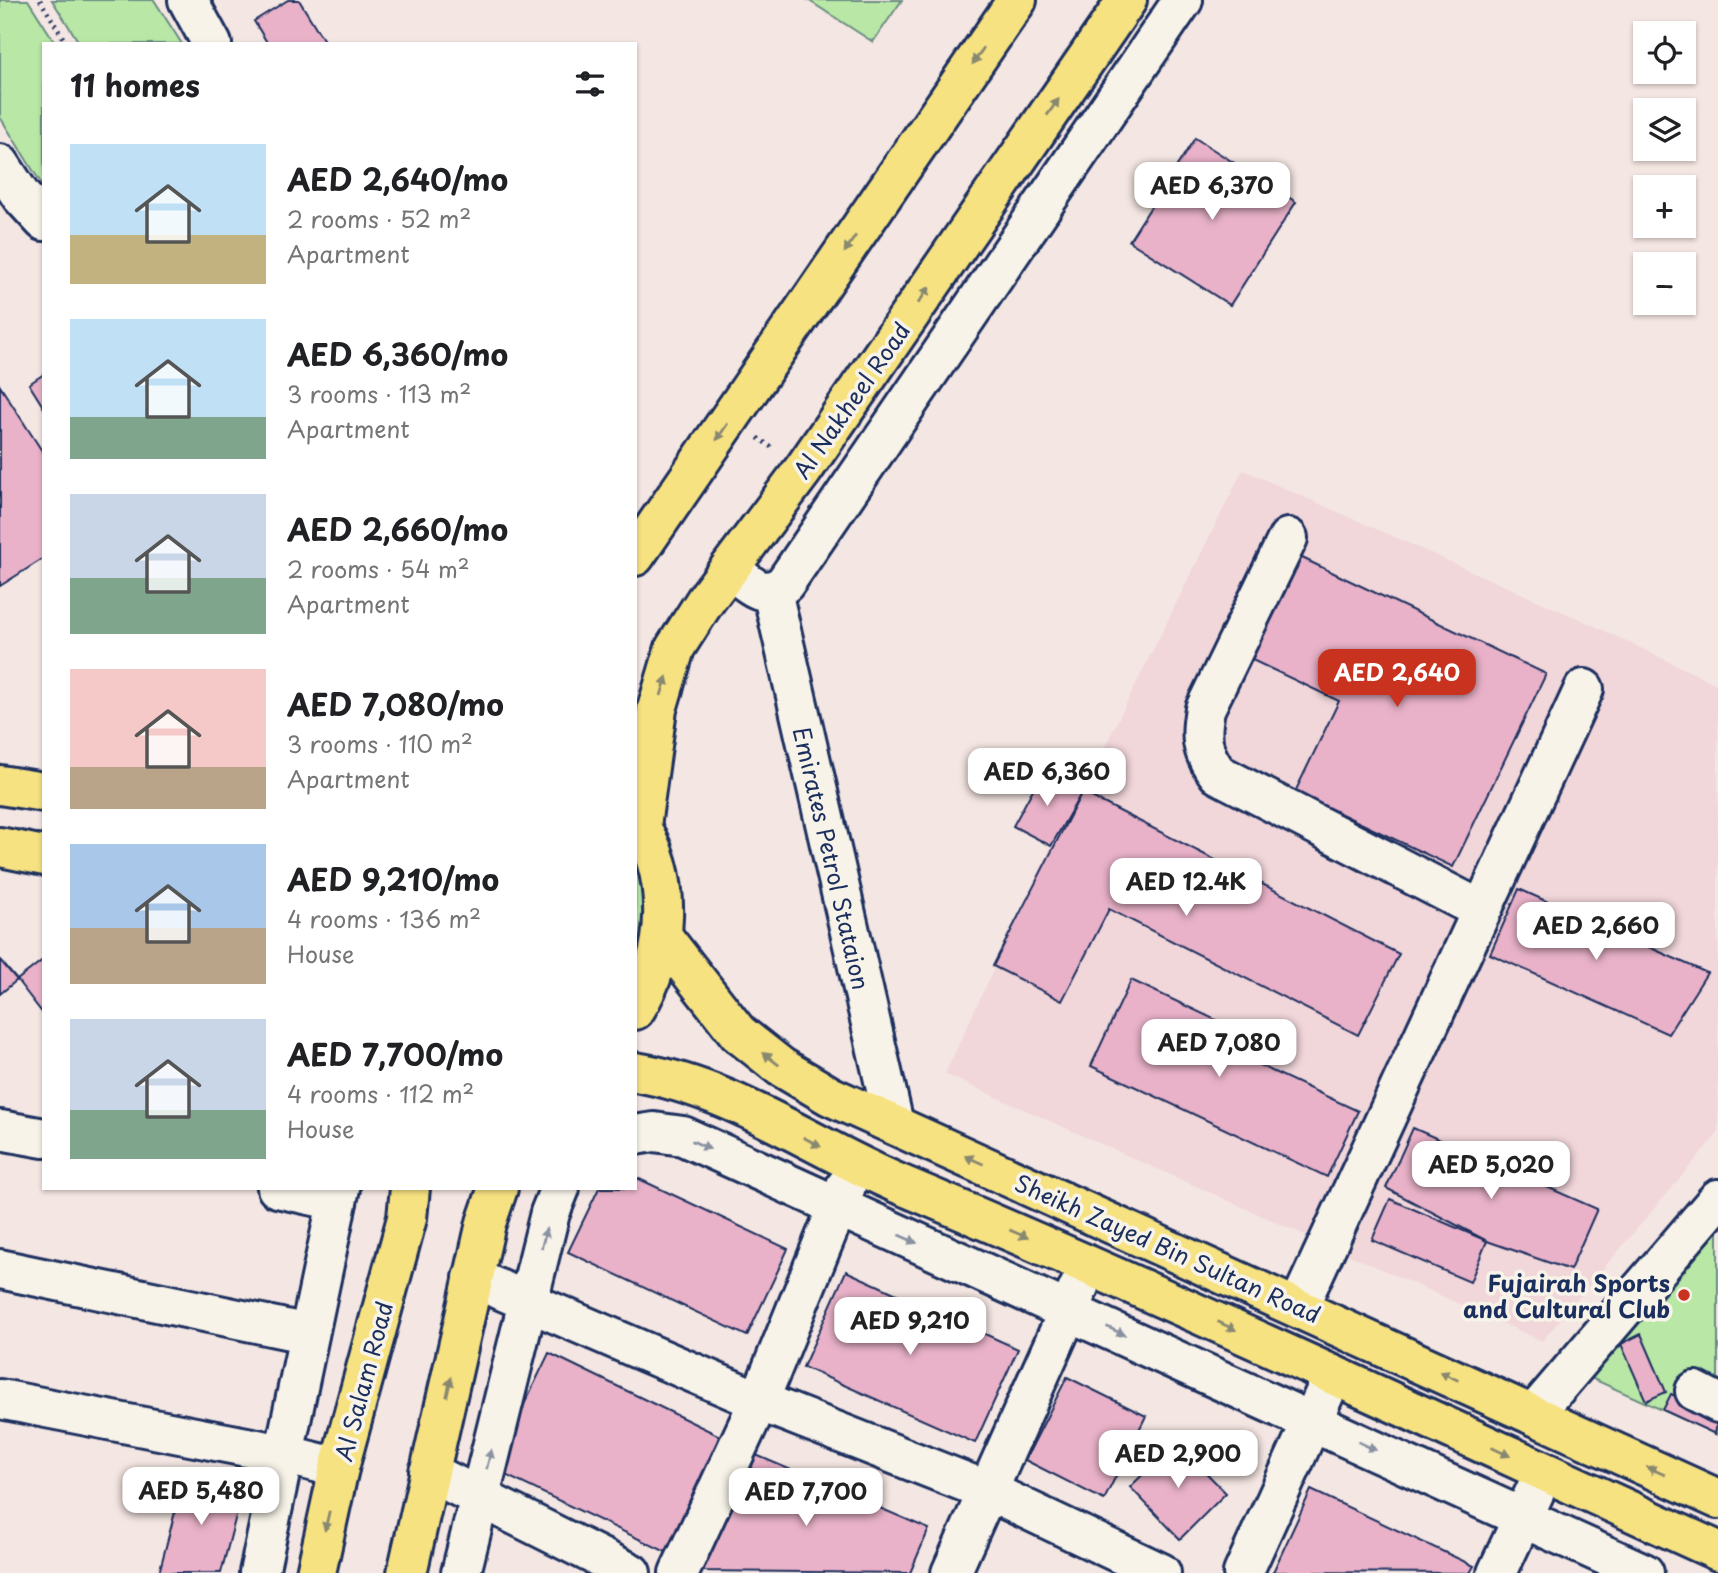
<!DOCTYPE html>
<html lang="en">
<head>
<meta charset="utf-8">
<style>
  body { margin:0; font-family:"Playpen Sans",sans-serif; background:#f6f6f6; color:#202124; height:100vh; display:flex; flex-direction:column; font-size:26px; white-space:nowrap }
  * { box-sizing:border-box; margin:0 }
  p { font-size:23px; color:#757577 }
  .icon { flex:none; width:38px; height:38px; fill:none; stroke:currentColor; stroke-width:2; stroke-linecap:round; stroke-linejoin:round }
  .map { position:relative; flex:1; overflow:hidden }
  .side { position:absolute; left:42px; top:42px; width:595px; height:1148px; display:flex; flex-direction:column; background:#fff; border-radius:0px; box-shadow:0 2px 5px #0004 }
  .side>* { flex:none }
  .buttons { position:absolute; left:1633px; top:21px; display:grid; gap:14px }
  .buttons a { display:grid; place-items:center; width:63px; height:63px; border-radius:0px; background:#fff; box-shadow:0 2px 5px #0004; font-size:35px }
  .price { position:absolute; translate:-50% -60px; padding:0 16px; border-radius:14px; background:#fff; color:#222; font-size:23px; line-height:46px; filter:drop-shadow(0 2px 4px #0008) }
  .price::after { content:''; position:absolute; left:50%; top:42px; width:21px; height:16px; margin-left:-10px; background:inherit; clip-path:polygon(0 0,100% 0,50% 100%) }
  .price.active { background:#c8321e; color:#fff }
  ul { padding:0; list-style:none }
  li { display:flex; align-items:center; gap:21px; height:175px; padding:0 28px }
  li span { display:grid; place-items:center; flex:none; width:196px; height:140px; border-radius:0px; color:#555 }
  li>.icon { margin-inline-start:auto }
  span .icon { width:84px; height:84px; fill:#fffc; stroke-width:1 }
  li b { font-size:30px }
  h2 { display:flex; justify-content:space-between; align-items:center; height:84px; padding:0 28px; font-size:30px }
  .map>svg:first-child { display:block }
  .built { fill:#f1d6da }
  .green { fill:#b8e7a6; stroke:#6a8b82; stroke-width:2 }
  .building { fill:#e9b2c8; stroke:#1b2f5e; stroke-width:2 }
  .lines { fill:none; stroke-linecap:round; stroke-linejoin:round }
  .minor-casing { stroke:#1b2f5e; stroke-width:44 }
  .major-casing { stroke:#1b2f5e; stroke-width:44 }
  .path { stroke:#1b2f5e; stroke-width:4.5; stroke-dasharray:2 5; stroke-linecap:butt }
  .minor { stroke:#f7f3e8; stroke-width:38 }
  .major { stroke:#f7e281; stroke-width:38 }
  .oneway { fill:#898870 }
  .oneway2 { fill:#8991a3 }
  .poi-dot { fill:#c8321e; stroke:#f7f3e8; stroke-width:2.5 }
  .labels { text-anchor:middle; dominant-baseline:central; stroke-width:7; stroke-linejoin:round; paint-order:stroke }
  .street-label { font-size:23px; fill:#1b2f5e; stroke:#f7f3e8 }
  .poi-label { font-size:23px; font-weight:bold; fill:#1b2f5e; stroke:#f7f3e8; text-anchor:end }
</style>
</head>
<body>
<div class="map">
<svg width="1718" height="1573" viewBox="0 0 1718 1573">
  <rect width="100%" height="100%" fill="#f4e6e2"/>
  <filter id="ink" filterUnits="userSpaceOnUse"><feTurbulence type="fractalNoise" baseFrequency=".0143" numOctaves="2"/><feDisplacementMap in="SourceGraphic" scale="14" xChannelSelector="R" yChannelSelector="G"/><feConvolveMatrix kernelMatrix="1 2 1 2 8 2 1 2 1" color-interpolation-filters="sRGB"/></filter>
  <g filter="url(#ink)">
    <!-- built -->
    <polygon class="built" points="1243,470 1588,623 1718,685 1718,1133 1542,1341 945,1074 1051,846 1082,792"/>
    <!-- green -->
    <g class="green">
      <polygon points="0,0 28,0 56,44 44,44 44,188 0,117"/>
      <polygon points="52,0 154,0 182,44 80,44"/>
      <polygon points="808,0 902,0 873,42"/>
      <polygon points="635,837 653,884 635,983"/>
      <polygon points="1718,1215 1718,1435 1584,1375"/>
    </g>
    <!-- building -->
    <g class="building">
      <polygon points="288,0 299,0 326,44 268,44 254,21"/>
      <polygon points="1195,138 1296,202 1230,305 1129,241"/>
      <polygon points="44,374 44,408 29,384"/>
      <polygon points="0,386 44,454 44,558 0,586"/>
      <polygon points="1298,556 1546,674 1453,867 1295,792 1339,701 1248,658"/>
      <polygon points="1044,769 1082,792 1051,846 1013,826"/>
      <polygon points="1082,792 1399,954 1358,1035 1109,909 1062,1001 993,966"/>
      <polygon points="1519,889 1707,973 1668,1034 1490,954"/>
      <polygon points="44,959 44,1015 17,980"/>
      <polygon points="0,960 17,980 0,994"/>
      <polygon points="1131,980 1252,1037 1242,1057 1358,1111 1327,1177 1091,1066"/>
      <polygon points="1413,1128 1597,1209 1570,1270 1487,1241 1386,1188"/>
      <polygon points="635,1177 788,1249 747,1336 568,1252 599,1188 635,1188"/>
      <polygon points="1390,1199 1487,1241 1470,1282 1372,1240"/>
      <polygon points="846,1271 1018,1349 975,1443 803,1367"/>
      <polygon points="1641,1334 1666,1392 1646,1401 1621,1344"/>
      <polygon points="549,1353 724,1438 668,1553 493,1469"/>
      <polygon points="1067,1377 1146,1416 1104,1500 1025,1460"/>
      <polygon points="1671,1394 1718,1415 1715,1434 1663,1410"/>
      <polygon points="1176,1442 1226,1493 1180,1539 1130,1487"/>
      <polygon points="749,1452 929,1529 910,1573 697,1571"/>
      <polygon points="185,1474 243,1489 221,1573 159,1573"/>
      <polygon points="1311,1490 1474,1566 1470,1573 1273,1572"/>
    </g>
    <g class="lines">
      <defs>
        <g id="minor">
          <polyline points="188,0 212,44"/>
          <polyline points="0,164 21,196 44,221"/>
          <path d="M 1288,538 L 1205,709 C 1200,736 1201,752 1218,774 L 1481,910"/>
          <path d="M 730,568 C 748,583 763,602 785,583 L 1183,0"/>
          <polyline points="772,591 894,1124"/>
          <polyline points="0,1130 44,1138"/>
          <polyline points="635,1135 654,1132 683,1136 1644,1573"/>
          <polyline points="277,1188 337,1201"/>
          <polyline points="0,1269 309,1334"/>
          <polyline points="473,1278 759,1401 988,1491 1161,1573"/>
          <polyline points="1299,1306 1584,689"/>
          <polyline points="1695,1391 1718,1403"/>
          <polyline points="0,1399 283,1454 339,1468"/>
          <polyline points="1533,1415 1718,1199"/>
          <polyline points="429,1472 631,1573"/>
          <polyline points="259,1573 340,1188"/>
          <polyline points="461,1573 550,1213 560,1188"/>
          <polyline points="679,1573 759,1401 846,1186"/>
          <polyline points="951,1573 1079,1287"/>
          <polyline points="1243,1573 1333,1375"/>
          <polyline points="1497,1573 1544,1472"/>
        </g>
        <g id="major">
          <polyline points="635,556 1017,0"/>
          <polyline points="0,785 44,792"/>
          <path d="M 635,819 C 675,872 670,956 635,1010"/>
          <polyline points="641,826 657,709 675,648 705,601 803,470 1127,0"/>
          <polyline points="0,847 44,856"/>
          <polyline points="663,937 738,1033 781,1067 830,1096 1718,1499"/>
          <path d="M 635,1072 C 731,1087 809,1145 897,1183 C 1174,1299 1445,1427 1718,1551"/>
          <polyline points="316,1573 339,1468 407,1218 410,1188"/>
          <polyline points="407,1573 486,1223 498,1188"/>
        </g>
      </defs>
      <!-- minor casing -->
      <use href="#minor" class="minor-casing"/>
      <!-- major casing -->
      <use href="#major" class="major-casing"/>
      <!-- path -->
      <g class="path">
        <polyline points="40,0 67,44"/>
        <polyline points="758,438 774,449"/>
      </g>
      <!-- minor -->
      <use href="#minor" class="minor"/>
      <!-- major -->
      <use href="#major" class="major"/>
    </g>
    <!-- one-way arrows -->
    <defs><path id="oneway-solid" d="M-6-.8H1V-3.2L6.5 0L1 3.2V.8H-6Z" transform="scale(1.75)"/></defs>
    <g class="oneway">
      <use href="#oneway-solid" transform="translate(978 56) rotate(124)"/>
      <use href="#oneway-solid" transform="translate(1053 107) rotate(-55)"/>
      <use href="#oneway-solid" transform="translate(850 244) rotate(124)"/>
      <use href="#oneway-solid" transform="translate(924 295) rotate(-55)"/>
      <use href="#oneway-solid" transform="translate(722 432) rotate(124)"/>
      <use href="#oneway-solid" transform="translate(664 686) rotate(-73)"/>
      <use href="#oneway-solid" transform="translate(771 1059) rotate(-142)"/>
      <use href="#oneway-solid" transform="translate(812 1142) rotate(28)"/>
      <use href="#oneway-solid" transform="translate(974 1160) rotate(-156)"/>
      <use href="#oneway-solid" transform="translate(1019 1234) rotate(23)"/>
      <use href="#oneway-solid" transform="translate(1227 1326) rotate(25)"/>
      <use href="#oneway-solid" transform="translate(1449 1376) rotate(-155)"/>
      <use href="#oneway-solid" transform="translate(449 1387) rotate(-77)"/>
      <use href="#oneway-solid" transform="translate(1501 1452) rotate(25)"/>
      <use href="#oneway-solid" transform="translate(1656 1471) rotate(-156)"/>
      <use href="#oneway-solid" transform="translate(327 1521) rotate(103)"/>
    </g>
    <g class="oneway2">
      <use href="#oneway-solid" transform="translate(701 1145) rotate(25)"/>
      <use href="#oneway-solid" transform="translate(544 1238) rotate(-76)"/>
      <use href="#oneway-solid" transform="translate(908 1239) rotate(24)"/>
      <use href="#oneway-solid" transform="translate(1116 1331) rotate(25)"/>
      <use href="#oneway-solid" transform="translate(1367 1446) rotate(25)"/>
      <use href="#oneway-solid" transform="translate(489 1459) rotate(-76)"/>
    </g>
  </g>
  <!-- markers -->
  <circle class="poi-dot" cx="1684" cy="1295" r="7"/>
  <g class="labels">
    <!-- street labels -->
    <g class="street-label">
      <text transform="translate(851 400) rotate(-55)">Al Nakheel Road</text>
      <text transform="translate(832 858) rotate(77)">Emirates Petrol Stataion</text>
      <text transform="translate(1168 1248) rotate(24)">Sheikh Zayed Bin Sultan Road</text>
      <text transform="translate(363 1381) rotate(-75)">Al Salam Road</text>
    </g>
    <!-- poi labels -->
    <g class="poi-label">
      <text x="1670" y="1282">Fujairah Sports<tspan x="1670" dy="26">and Cultural Club</tspan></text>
    </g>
  </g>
</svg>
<div class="buttons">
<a><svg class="icon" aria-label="locate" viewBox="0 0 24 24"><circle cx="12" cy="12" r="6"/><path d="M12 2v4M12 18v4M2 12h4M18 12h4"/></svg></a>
<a><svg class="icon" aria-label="layers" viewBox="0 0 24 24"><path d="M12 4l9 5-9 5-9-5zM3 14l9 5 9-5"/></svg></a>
<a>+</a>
<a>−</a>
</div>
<b class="price" style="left:1212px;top:222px">AED 6,370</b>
<b class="price active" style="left:1397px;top:709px">AED 2,640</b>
<b class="price" style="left:1047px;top:808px">AED 6,360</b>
<b class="price" style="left:1186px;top:918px">AED 12.4K</b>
<b class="price" style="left:1596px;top:962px">AED 2,660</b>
<b class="price" style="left:1219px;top:1079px">AED 7,080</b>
<b class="price" style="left:1491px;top:1201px">AED 5,020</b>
<b class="price" style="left:910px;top:1357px">AED 9,210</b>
<b class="price" style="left:1178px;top:1490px">AED 2,900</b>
<b class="price" style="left:201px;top:1527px">AED 5,480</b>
<b class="price" style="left:806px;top:1528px">AED 7,700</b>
<section class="side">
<h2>11 homes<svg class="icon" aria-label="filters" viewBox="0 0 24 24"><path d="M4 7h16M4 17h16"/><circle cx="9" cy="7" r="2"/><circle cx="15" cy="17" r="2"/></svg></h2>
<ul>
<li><span style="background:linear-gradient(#bfe0f5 65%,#c2b280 0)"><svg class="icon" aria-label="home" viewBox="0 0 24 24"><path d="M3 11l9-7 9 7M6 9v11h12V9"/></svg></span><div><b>AED 2,640/mo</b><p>2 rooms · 52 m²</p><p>Apartment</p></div></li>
<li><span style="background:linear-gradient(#bfe0f5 70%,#7fa58c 0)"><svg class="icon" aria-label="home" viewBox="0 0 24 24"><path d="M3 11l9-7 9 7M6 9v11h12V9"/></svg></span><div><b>AED 6,360/mo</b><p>3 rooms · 113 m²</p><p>Apartment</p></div></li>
<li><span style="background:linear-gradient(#c9d6e8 60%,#7fa58c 0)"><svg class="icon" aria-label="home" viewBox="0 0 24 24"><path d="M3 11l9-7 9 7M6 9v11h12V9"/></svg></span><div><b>AED 2,660/mo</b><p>2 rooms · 54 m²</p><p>Apartment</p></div></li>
<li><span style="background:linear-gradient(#f6c9c9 70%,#b9a48a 0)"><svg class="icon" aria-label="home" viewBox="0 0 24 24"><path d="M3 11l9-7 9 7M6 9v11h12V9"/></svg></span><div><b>AED 7,080/mo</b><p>3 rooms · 110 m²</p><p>Apartment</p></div></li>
<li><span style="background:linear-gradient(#a9c7e8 60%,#b9a48a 0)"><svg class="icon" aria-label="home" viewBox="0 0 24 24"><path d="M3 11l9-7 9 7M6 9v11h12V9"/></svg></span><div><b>AED 9,210/mo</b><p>4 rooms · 136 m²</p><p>House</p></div></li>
<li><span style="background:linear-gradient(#c9d6e8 65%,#7fa58c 0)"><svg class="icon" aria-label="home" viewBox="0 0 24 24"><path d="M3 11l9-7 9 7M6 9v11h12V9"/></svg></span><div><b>AED 7,700/mo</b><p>4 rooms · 112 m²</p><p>House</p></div></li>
</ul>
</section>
</div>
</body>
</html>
